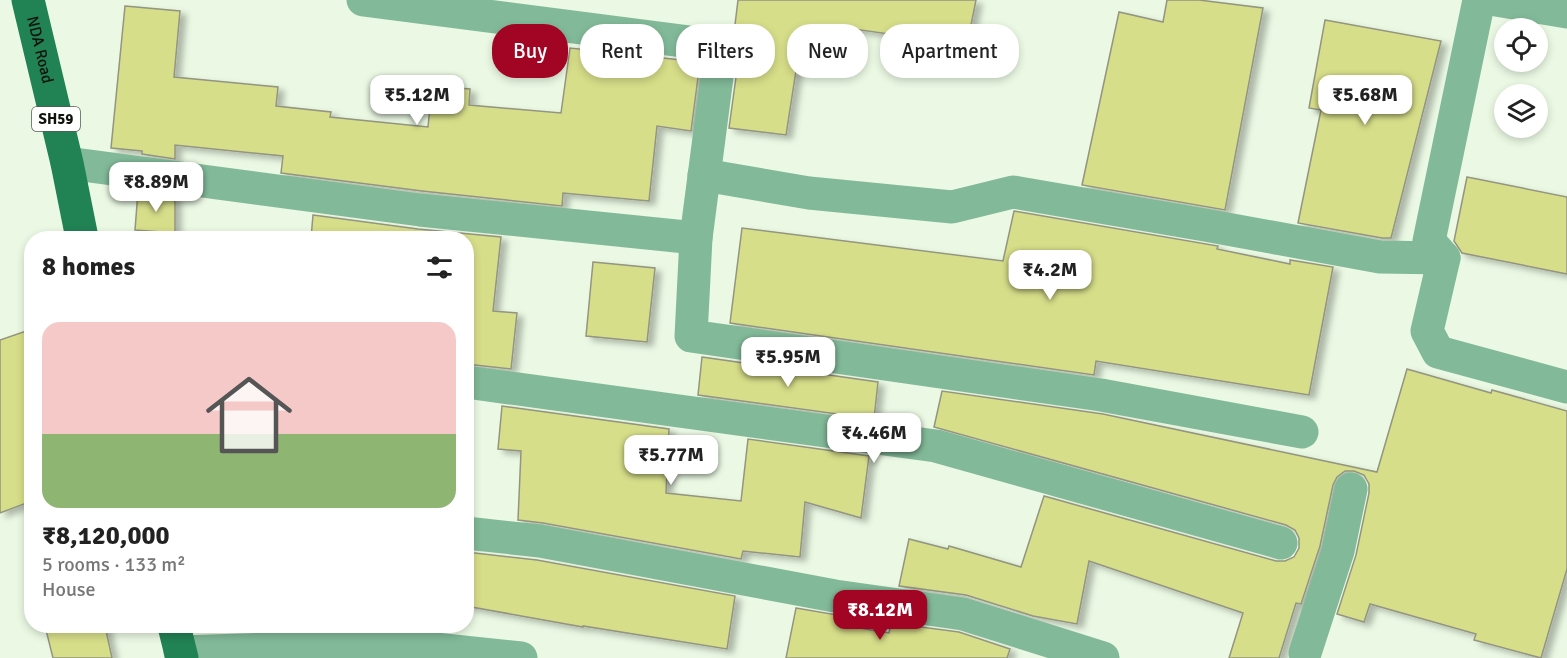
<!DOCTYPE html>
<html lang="en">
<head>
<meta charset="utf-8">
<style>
  body { margin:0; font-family:Signika,sans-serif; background:#f6f6f6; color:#222; height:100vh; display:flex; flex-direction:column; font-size:22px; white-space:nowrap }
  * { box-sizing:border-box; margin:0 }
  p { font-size:20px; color:#767676 }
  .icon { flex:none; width:33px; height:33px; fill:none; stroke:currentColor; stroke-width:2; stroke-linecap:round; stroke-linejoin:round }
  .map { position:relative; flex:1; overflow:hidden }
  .sheet { position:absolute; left:24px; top:231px; width:450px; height:402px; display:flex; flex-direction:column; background:#fff; border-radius:24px; box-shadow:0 3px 9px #0003 }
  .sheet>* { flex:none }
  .guide { position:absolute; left:492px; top:24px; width:570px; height:54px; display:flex; gap:12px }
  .buttons { position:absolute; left:1494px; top:18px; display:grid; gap:12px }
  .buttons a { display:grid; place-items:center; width:54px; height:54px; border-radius:50%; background:#fff; box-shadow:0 3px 9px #0003; font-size:30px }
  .price { position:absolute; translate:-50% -51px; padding:0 14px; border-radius:12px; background:#fff; color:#222; font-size:20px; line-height:39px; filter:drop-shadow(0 2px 3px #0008) }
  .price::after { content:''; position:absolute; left:50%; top:36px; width:18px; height:14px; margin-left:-9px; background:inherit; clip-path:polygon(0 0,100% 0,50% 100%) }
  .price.on { background:#a20424; color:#fff }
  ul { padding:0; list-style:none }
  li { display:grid; align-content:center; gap:12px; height:318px; padding:0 18px }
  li+li { border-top:2px solid #e0e0e0 }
  li span { display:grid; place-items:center; height:186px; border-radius:18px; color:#555 }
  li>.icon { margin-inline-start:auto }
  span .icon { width:108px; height:108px; fill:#fffc; stroke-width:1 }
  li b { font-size:26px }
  h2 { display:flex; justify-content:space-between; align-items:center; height:72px; padding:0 18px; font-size:26px }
  .tag { padding:0 21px; border-radius:24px; background:#fff; box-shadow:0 3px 9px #0003; font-size:21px; line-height:54px }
  .tag.on { background:#a20424; color:#fff }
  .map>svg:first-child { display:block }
  .building { fill:#d7de89; stroke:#939580; stroke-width:1.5; filter:url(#shadow) }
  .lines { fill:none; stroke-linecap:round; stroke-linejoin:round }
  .minor { stroke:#82ba99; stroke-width:33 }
  .major { stroke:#218254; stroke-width:33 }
  .labels { text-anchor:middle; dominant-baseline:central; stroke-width:5; stroke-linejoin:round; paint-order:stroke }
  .shield { fill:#fff; stroke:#565a55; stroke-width:1.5 }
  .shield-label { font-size:15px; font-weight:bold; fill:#0e130c }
  .street-label { font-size:16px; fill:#0e130c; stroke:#fff }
</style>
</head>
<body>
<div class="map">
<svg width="1567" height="658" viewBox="0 0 1567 658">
  <defs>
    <filter id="shadow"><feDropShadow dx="6" dy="4" stdDeviation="3" flood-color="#0004"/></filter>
  </defs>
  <rect width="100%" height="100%" fill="#ebf9e4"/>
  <!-- building -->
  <g class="building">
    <polygon points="738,0 976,0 967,45 854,29 850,49 800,45 786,135 729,128 740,48 738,39 734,33"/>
    <polygon points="1167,0 1199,0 1263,8 1225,210 1082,185 1119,12 1163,22"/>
    <polygon points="125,6 180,11 174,77 278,87 276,106 331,112 330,117 428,127 432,86 470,89 469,105 561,113 570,48 700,62 691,131 657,126 649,201 563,193 562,206 422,191 281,173 283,156 175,145 175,159 142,154 142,151 111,148"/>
    <polygon points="1325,20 1441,41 1391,238 1382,238 1298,223 1321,110 1309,108"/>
    <polygon points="1467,177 1567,197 1567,274 1462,253 1454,241"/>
    <polygon points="138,191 175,196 175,233 135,230"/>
    <polygon points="1014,211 1218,246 1217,249 1290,264 1290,260 1333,267 1309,395 1096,361 1094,375 730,323 742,228 1003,261"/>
    <polygon points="313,215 418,229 501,237 493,311 517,313 511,369 466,364 466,238 311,238"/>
    <polygon points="593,262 655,268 647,342 586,336"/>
    <polygon points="32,329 32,501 0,513 0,340"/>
    <polygon points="702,357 878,382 874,419 698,395"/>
    <polygon points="1407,369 1491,393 1492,390 1567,411 1567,569 1541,658 1474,640 1476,634 1370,604 1364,622 1337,614 1356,555 1369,493 1369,484 1364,475 1354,471 1345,471 1337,477 1333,485 1320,546 1301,604 1296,603 1279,658 1229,658 1243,613 1089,561 1077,624 1033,616 966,595 899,586 909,539 948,549 949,546 1021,567 1044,496 1276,561 1285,561 1294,557 1299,548 1299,538 1295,530 1286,525 934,427 942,391 1103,414 1377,472"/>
    <polygon points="502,406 669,429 666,493 741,501 748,439 869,456 861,518 805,502 800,557 743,551 741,559 543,523 518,520 521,451 498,449"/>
    <polygon points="466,552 537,560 735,596 727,649 583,626 583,627 466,606"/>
    <polygon points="796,608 849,617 847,626 889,633 891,623 959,632 1010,649 1007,658 786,658"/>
    <polygon points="45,626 105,626 112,658 53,658"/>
  </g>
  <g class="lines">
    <!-- minor -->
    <g class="minor">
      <polyline points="363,0 721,46 696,238 691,336 1101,395 1302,432"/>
      <polyline points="1479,0 1429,241 1444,258 1427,331 1438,352 1567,387"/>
      <polyline points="1496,0 1567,12"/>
      <polyline points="67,163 420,210 696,238"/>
      <polyline points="704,175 809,193 952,207 1013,192 1205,225 1380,257 1444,258"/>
      <polyline points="466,382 936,446 1281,543"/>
      <polyline points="466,533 540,541 835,596 963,614 1103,658"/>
      <polyline points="180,652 397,645 521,658"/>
      <polyline points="1305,653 1338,551 1351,489"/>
    </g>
    <!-- major -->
    <g class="major">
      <path id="s1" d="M 28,0 L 67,163 L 82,238"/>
      <polyline points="174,626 182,658"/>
    </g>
  </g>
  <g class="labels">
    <!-- shield labels -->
    <rect class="shield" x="32" y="107" width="48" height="24" rx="4.5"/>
    <g class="shield-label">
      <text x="56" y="119">SH59</text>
    </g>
    <!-- street labels -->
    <g class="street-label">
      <text stroke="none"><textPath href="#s1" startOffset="51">NDA Road</textPath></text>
    </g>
  </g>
</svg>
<div class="buttons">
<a><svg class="icon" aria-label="locate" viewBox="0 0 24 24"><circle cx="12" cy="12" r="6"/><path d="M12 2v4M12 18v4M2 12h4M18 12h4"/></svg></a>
<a><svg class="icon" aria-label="layers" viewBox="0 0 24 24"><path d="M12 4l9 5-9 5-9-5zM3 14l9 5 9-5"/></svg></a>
</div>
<b class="price" style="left:417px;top:126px">₹5.12M</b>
<b class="price" style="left:1365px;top:126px">₹5.68M</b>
<b class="price" style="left:156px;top:213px">₹8.89M</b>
<b class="price" style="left:1050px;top:301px">₹4.2M</b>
<b class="price" style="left:788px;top:388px">₹5.95M</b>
<b class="price" style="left:874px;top:464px">₹4.46M</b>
<b class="price" style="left:671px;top:486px">₹5.77M</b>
<b class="price on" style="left:880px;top:641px">₹8.12M</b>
<div class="guide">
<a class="tag on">Buy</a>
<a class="tag">Rent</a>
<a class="tag">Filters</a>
<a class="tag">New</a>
<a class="tag">Apartment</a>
</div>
<section class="sheet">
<h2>8 homes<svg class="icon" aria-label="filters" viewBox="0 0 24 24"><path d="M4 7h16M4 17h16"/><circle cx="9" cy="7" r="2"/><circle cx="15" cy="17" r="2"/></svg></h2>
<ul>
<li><span style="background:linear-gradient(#f6c9c9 60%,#8fb573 0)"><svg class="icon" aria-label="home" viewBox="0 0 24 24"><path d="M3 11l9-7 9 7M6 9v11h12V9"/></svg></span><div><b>₹8,120,000</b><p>5 rooms · 133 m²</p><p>House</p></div></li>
</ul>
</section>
</div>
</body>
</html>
